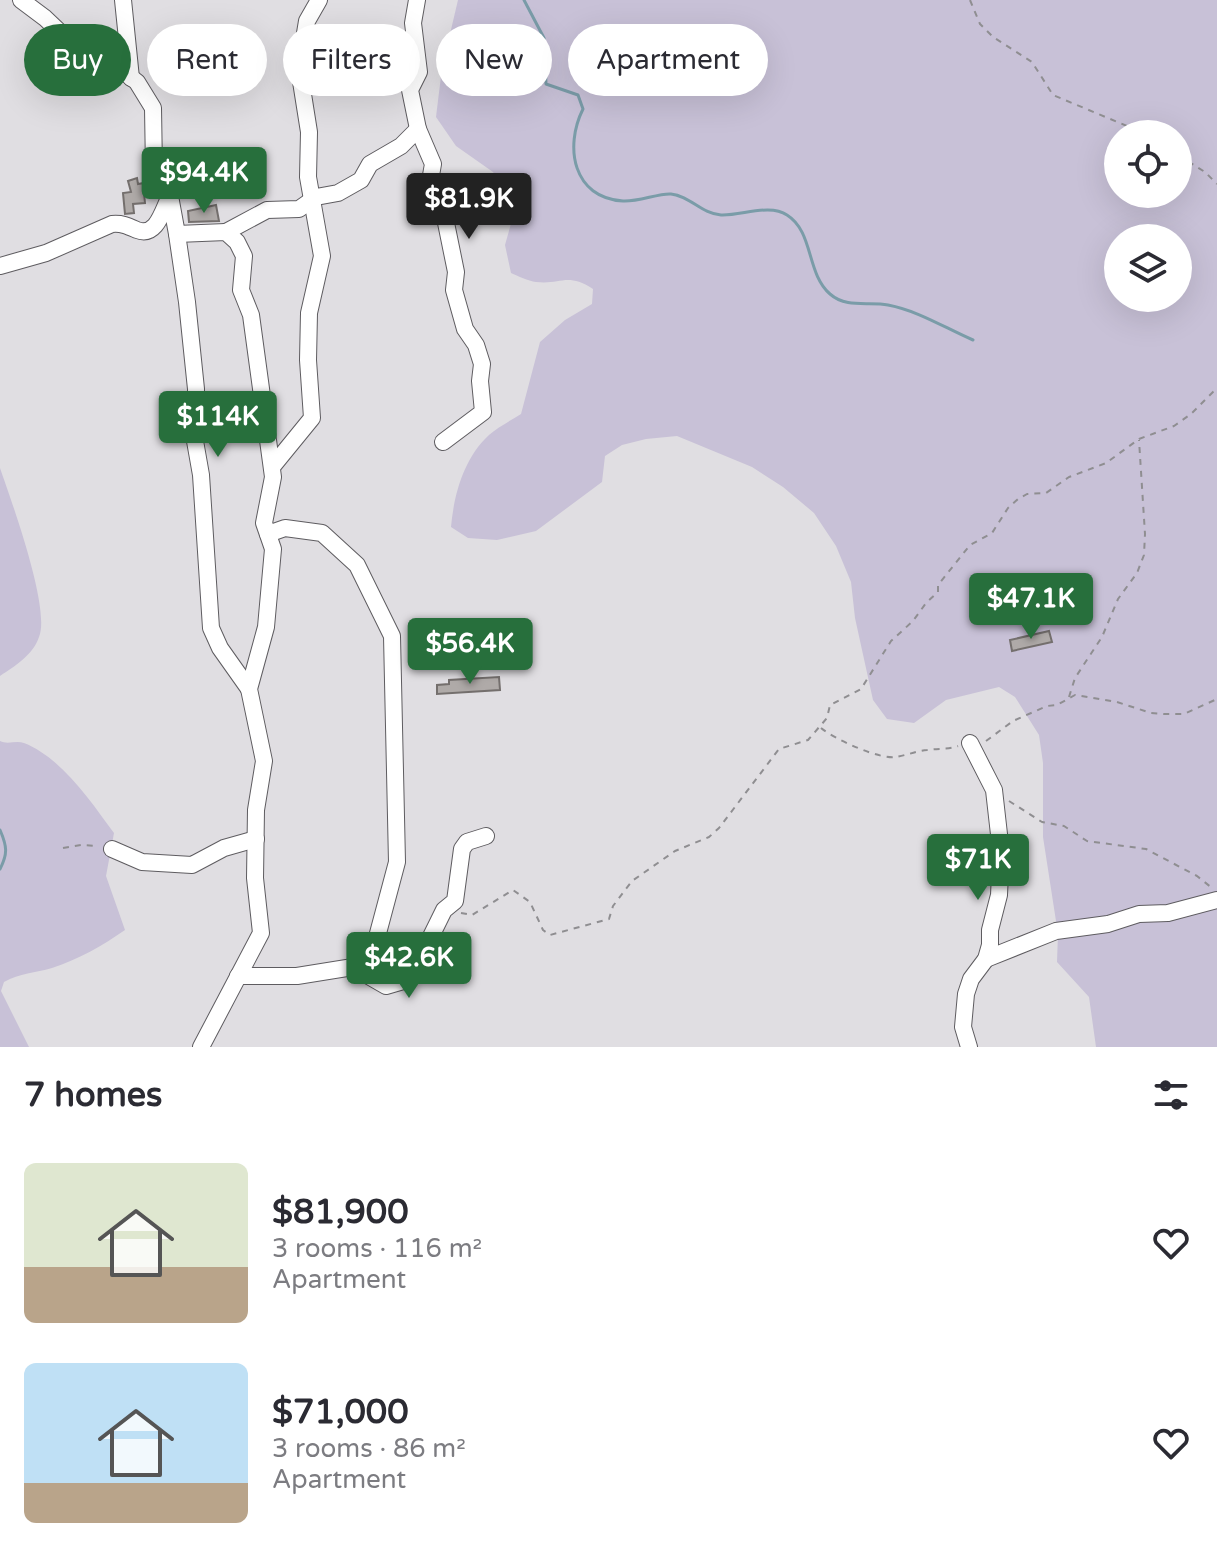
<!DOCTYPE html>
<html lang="en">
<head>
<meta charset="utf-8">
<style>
  body { margin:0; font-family:"Varela Round",sans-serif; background:#f2f2f3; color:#2b2b33; height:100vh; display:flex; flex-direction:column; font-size:30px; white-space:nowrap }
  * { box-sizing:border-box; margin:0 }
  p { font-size:26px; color:#7c7c81 }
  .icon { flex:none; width:44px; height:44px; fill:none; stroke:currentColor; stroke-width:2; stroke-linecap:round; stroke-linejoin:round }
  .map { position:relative; height:1047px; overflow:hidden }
  .panel { display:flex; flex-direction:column; background:#fff; flex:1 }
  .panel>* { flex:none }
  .top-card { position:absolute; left:24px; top:24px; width:800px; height:72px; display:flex; gap:16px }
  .controls { position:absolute; left:1104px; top:120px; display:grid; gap:16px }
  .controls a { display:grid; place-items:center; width:88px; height:88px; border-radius:50%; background:#fff; box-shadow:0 8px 32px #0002; font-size:40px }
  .price { position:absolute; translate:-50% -68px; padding:0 18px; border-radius:8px; background:#276f3c; color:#fff; font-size:26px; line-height:52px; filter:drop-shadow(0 2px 4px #0008) }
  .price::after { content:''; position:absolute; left:50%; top:48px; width:24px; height:18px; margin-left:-12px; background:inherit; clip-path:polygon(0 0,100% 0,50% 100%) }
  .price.on { background:#222; color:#fff }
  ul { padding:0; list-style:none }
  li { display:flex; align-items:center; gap:24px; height:200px; padding:0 24px }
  li span { display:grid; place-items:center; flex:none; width:224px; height:160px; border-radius:12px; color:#555 }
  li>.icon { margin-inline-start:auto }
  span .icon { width:96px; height:96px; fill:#fffc; stroke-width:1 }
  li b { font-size:34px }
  h2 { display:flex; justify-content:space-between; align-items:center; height:96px; padding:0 24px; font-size:34px }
  .chip { padding:0 28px; border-radius:36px; background:#fff; box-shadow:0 8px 32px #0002; font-size:28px; line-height:72px }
  .chip.on { background:#276f3c; color:#fff }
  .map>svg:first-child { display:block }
  .green { fill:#c8c1d7; fill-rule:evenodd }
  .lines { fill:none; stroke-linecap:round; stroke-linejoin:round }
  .stream { stroke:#7a9ca8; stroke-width:3 }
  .building { fill:#afaaa8; stroke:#746f6d; stroke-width:2 }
  .minor-casing { stroke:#5e5c60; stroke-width:18 }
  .path { stroke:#8f8e91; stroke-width:2; stroke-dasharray:6 6; stroke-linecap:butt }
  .minor { stroke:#fff; stroke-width:16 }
</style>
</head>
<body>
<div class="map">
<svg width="1217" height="1047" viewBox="0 0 1217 1047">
  <rect width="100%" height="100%" fill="#e0dee2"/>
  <!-- green -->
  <g class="green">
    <path d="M 458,0 L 1217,0 L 1217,1047 L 1096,1047 L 1089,997 L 1057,962 L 1058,934 L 1043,837 L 1043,763 L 1039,735 L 1015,697 L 999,687 L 946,700 L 914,723 L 887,719 L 873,700 L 855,618 L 851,582 L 836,546 L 814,513 L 783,487 L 752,467 L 677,436 L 646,439 L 622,445 L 605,456 L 602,482 L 536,531 L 497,540 L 468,538 L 451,527 C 454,494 464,458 489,435 C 498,427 510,421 521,414 L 540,342 L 565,320 L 592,304 L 593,289 C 567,272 561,285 536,282 C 528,281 518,276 511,273 L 505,245 L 514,213 L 512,197 L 493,172 L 456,146 L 436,117 L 442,68 ZM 1118,134 L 1178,134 L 1178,194 L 1118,194 ZM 1118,238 L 1178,238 L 1178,298 L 1118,298 Z"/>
    <path d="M 0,468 C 11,500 51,609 39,637 C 33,655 15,666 0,676 Z"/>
    <path d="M 0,741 C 8,745 16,740 24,743 C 62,758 91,802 114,833 L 106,876 L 125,930 C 102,946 79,959 52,968 C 35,973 20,973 4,982 L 1,991 L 29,1047 L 0,1047 Z"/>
  </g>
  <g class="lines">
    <!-- stream -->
    <g class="stream">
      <path d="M 524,0 L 544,38 L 546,84 L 578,95 L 583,109 C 564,147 573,198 623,201 C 638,202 659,193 671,194 C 690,196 702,214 721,215 C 741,216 770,203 787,215 C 814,232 806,273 830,294 C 847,309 869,301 888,305 C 919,311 945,328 973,340"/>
      <path d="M 0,830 C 7,846 8,854 0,869"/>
    </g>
  </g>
  <!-- building -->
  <g class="building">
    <polygon points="137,178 138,184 144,183 147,192 144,193 145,203 133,204 134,213 125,214 123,193 131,192 128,181"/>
    <polygon points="216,205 219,221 189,222 188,211"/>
    <polygon points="1049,631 1052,642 1012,651 1010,640"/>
    <polygon points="499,677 500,690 437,694 437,685 449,684 449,680"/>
  </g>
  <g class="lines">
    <defs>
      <g id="minor">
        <polyline points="21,0 45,18 65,37 78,46 93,48 137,82 153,108 154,169 161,186 170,196 177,234 226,232 237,242 244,256 241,290 251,315 273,477 264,523 273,549 266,627 249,689 264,761 256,810 255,878 261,933 201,1047"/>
        <polyline points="123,0 131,78"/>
        <polyline points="417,0 413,23 419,72 410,90 418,129 433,164 430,181 433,194 444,213 456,272 454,290 465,329 476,345 482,364 480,381 483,412 443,442"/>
        <polyline points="226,232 267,210 299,209 316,197 338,193 361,180 370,164 401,146 418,129"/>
        <polyline points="177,234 187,302 196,389 195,441 201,475 211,628 220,648 249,689"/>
        <path d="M 0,266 L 46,253 L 112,224 C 122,223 128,226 137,230 C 157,238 163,209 170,196"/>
        <polyline points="272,467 312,418 308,360 309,313 322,256 308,177 309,132 299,69 307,21 319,0"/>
        <polyline points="268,534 285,528 322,533 357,565 392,636 397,862 373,952 353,967"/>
        <polyline points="112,849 142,862 192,865 224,848 256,839"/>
        <polyline points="986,959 1056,931 1108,924 1139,914 1168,913 1217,900"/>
        <polyline points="238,976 297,976 353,967 386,986 410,979 444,910 455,901 462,849 467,842 486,836"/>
        <polyline points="969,1047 963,1027 966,994 971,979 986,959 990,945 990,930 999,895 1001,852 994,790 970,743"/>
      </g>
    </defs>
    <!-- minor casing -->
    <use href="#minor" class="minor-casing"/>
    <!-- path -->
    <g class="path">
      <polyline points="970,0 980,24 993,37 1032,62 1053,95 1146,134"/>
      <polyline points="1178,155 1205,172 1217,184"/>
      <polyline points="1069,697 1075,678 1102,637 1118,599 1137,573 1144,555 1145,534 1139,440"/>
      <path d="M 821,728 C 834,739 880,760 896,757 C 907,755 917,751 927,750 C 938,748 948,750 958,746"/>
      <polyline points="986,741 1013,721 1047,706 1057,705 1075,695 1117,702 1151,713 1164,714 1184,714 1217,699"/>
      <polyline points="1009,801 1042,822 1064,826 1087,841 1146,849 1197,876 1212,888"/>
      <polyline points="63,848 81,845 98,846"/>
      <polyline points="461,913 472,915 513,890 530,902 543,930 550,935 609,919 613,906 632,881 675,851 709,837 719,828 779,749 808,740 827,718 830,705 861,689 891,641 913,621 926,603 938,592 938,585 970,545 992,533 1008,508 1018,499 1027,494 1046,493 1069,477 1106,463 1139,439 1174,426 1191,414 1217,388"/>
    </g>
    <!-- minor -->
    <use href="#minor" class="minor"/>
  </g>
</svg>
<div class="controls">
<a><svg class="icon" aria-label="locate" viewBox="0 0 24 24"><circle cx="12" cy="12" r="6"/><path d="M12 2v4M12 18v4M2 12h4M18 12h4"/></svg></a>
<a><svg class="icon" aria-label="layers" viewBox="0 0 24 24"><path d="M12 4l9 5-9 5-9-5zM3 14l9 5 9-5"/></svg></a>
</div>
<b class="price" style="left:204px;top:215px">$94.4K</b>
<b class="price on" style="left:469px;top:241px">$81.9K</b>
<b class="price" style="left:218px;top:459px">$114K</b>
<b class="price" style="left:1031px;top:641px">$47.1K</b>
<b class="price" style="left:470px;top:686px">$56.4K</b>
<b class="price" style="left:978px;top:902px">$71K</b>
<b class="price" style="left:409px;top:1000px">$42.6K</b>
<div class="top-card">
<a class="chip on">Buy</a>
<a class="chip">Rent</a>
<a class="chip">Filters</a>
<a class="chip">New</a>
<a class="chip">Apartment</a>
</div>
</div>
<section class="panel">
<h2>7 homes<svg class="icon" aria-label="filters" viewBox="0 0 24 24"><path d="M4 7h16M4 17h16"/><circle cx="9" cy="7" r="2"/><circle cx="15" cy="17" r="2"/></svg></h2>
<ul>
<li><span style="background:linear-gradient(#dfe7d0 65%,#b9a48a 0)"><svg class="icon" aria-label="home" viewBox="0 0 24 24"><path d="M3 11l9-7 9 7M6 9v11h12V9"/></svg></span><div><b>$81,900</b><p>3 rooms · 116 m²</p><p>Apartment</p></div><svg class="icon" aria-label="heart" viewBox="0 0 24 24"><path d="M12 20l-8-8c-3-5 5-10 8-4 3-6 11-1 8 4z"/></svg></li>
<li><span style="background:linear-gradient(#bfe0f5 75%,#b9a48a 0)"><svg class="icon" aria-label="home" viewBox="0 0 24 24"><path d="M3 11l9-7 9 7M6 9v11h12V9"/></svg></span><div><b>$71,000</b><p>3 rooms · 86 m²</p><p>Apartment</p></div><svg class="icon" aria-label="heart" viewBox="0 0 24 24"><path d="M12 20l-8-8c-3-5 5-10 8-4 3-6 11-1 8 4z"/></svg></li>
</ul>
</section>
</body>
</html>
